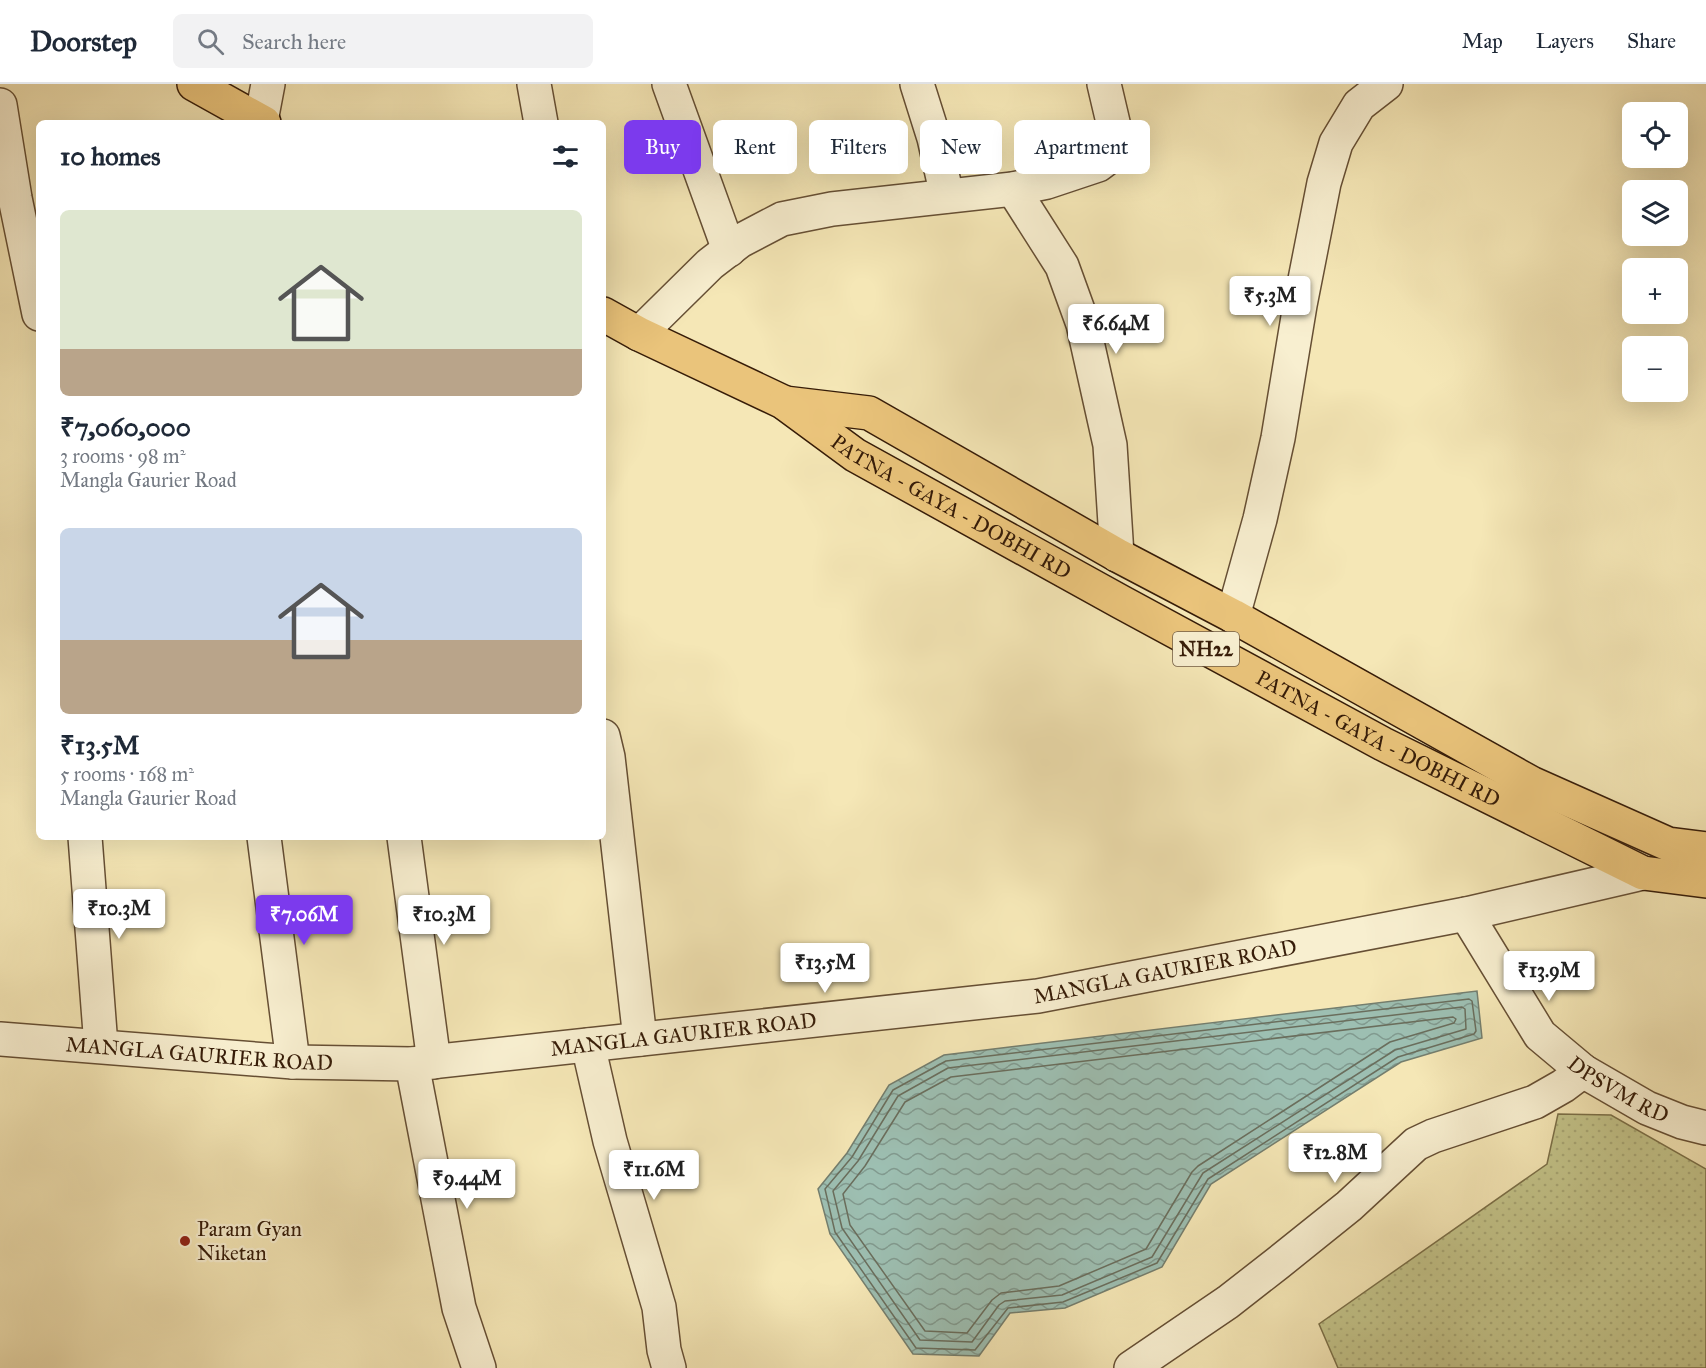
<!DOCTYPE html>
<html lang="en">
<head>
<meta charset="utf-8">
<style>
  body { margin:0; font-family:"IM FELL Great Primer",serif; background:#f2f2f3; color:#1f2937; height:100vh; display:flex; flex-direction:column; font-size:22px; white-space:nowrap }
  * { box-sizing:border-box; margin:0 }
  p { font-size:20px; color:#747a83 }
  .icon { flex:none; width:33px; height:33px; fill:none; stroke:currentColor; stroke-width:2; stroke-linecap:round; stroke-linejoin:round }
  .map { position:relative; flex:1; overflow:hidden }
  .panel { position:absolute; left:36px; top:36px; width:570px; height:720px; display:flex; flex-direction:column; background:#fff; border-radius:9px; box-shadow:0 6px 24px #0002 }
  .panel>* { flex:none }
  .hud { position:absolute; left:624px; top:36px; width:570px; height:54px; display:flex; gap:12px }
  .buttons { position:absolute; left:1622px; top:18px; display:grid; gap:12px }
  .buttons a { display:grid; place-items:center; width:66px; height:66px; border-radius:9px; background:#fff; box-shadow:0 6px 24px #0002; font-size:30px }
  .price { position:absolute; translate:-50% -51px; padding:0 14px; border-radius:6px; background:#fff; color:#222; font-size:20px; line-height:39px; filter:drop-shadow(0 2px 3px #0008) }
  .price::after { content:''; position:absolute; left:50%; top:36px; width:18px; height:14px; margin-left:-9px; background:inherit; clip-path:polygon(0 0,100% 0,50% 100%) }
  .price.on { background:#7c3aed; color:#fff }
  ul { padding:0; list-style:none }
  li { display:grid; align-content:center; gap:12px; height:318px; padding:0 24px }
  li span { display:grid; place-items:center; height:186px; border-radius:9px; color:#555 }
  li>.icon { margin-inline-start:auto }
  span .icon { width:108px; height:108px; fill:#fffc; stroke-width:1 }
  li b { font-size:26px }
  h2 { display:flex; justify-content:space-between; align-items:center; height:72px; padding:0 24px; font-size:26px }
  .pill { padding:0 21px; border-radius:9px; background:#fff; box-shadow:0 6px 24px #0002; font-size:21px; line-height:54px }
  .pill.on { background:#7c3aed; color:#fff }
  header { display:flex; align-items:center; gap:36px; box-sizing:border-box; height:84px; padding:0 30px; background:#fff; border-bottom:2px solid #e0e1e3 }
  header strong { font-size:28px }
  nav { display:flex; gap:33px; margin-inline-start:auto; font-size:21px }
  .search { width:420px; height:54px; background:#f2f2f3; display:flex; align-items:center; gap:15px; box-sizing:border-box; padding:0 21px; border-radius:9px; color:#747a83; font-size:22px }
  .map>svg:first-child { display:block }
  .grass { fill:url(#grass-dots); stroke:#7c7048; stroke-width:1.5 }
  .water { fill:url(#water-waves); stroke:#747e6e; stroke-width:1.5 }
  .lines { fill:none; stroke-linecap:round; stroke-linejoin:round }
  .shore { stroke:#6a6e5d; stroke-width:1.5 }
  .street-casing { stroke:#664f34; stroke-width:36 }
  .primary-casing { stroke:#361c08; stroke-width:36 }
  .street { stroke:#f8efd0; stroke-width:33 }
  .primary { stroke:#eac47b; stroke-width:33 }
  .poi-dot { fill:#8f2418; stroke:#f8efd0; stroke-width:2 }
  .labels { text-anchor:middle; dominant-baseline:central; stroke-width:4.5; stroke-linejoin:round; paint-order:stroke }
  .shield { fill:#f8efd0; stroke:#705b44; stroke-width:1.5 }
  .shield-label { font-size:20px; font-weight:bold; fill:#361c08 }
  .street-label { font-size:21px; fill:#361c08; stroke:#f8efd0 }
  .poi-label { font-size:21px; fill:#361c08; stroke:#f8efd0; text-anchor:start }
</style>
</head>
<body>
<header>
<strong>Doorstep</strong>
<div class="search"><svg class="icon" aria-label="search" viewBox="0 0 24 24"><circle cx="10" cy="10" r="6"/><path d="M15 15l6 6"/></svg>Search here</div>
<nav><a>Map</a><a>Layers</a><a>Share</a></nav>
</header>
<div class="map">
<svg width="1706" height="1284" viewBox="0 0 1706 1284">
  <defs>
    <pattern id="grass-dots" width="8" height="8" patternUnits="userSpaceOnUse" patternTransform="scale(1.5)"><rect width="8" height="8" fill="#c3c389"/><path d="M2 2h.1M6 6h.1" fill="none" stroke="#a8a775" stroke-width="1.8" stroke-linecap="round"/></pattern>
    <pattern id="water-waves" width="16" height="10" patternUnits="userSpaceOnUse" patternTransform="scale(1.5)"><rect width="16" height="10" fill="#9dbfb2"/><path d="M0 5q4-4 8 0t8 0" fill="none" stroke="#819a8f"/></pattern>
  </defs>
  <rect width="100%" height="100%" fill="#f5e7b6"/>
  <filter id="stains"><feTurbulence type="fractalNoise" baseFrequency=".00333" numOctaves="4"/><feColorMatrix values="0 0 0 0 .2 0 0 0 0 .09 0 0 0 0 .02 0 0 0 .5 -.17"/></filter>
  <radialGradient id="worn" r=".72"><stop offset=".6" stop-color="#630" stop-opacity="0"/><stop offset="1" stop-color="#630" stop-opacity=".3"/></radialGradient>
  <!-- grass -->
  <polygon class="grass" points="1558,1030 1611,1031 1706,1085 1706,1284 1338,1284 1319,1240 1547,1080"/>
  <!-- water -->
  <polygon class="water" points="1477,907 1482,954 1401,978 1211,1100 1162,1183 1065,1224 1010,1229 979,1272 913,1270 830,1150 818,1105 847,1069 889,1001 944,971"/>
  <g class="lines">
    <!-- shore -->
    <g class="shore">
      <polygon points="1469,915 1472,917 1476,947 1474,950 1398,973 1208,1095 1157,1179 1063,1218 1008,1224 975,1266 916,1264 835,1148 825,1105 852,1073 893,1006 946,977"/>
      <polygon points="1462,923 1465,925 1466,945 1395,966 1203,1089 1152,1173 1062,1211 1005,1217 999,1221 972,1258 920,1256 842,1144 833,1107 858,1077 898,1012 948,984"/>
      <polygon points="1453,933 1456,935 1454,939 1390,958 1198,1082 1192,1088 1146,1165 1059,1202 1001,1209 992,1216 967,1249 925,1247 850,1141 843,1110 865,1082 905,1018 951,993"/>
    </g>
    <defs>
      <g id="street">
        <polyline points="534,0 541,39"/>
        <polyline points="669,0 729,166"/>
        <polyline points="917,0 934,54 947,112"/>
        <polyline points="0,21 15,114 39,230"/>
        <polyline points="261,37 268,0"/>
        <polyline points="1013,105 1062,182 1083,240 1110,361 1117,471"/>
        <polyline points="639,250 710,180 740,157 782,135 832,125 1013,105 1047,98 1098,81 1114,69 1116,51 1104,0"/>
        <polyline points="1233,532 1260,435 1278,354 1300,221 1324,99 1336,59 1359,21 1386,0"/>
        <polyline points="603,652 608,673 640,955"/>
        <polyline points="85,753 101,962"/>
        <polyline points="264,753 293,978"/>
        <polyline points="404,753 434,978"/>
        <path id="s1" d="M 1466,830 L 1540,951 L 1583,987 L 1647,1024 L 1682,1038 L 1706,1044"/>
        <path id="s2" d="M 0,955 L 293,978 L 412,980 L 1038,912 L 1466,830 L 1643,789"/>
        <polyline points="588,961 610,1057 659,1223 664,1266 669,1284"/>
        <polyline points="412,980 459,1224 479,1284"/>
        <polyline points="1131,1284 1228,1218 1278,1179 1349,1122 1416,1060 1433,1052 1535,1018 1563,1002 1583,987"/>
      </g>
      <g id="primary">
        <polyline points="194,0 264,39"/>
        <path id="s3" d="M 603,230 L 639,250 L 783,318 L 855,371 L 1121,518 L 1383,660 L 1643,789 L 1706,797"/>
        <polyline points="785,319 869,329 1117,471 1233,532 1531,699 1668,760 1706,765"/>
      </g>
    </defs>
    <!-- street casing -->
    <use href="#street" class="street-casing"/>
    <!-- primary casing -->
    <use href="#primary" class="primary-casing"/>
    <!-- street -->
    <use href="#street" class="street"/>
    <!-- primary -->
    <use href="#primary" class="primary"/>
  </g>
  <!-- markers -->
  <circle class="poi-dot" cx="185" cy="1157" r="6"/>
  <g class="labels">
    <!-- shield labels -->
    <rect class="shield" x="1173" y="548" width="66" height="34" rx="4.5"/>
    <g class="shield-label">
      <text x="1206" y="565">NH22</text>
    </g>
    <!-- street labels -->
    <g class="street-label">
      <text stroke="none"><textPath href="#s3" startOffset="399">PATNA - GAYA - DOBHI RD</textPath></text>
      <text stroke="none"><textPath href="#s3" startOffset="885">PATNA - GAYA - DOBHI RD</textPath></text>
      <text stroke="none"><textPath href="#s2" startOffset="1172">MANGLA GAURIER ROAD</textPath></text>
      <text stroke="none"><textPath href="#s2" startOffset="686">MANGLA GAURIER ROAD</textPath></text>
      <text stroke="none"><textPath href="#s2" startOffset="200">MANGLA GAURIER ROAD</textPath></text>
      <text stroke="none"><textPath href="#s1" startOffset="238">DPSVM RD</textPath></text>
    </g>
    <!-- poi labels -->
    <g class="poi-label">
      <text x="197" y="1145">Param Gyan<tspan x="197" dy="24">Niketan</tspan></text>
    </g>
  </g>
  <rect width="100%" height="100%" filter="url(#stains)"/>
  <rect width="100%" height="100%" fill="url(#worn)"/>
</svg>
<div class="buttons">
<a><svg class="icon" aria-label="locate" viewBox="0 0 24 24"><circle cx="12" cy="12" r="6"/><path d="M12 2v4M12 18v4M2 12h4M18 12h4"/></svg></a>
<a><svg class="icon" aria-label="layers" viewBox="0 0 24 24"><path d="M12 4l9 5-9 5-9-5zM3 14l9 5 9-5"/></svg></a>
<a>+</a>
<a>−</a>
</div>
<b class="price" style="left:1270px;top:243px">₹5.3M</b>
<b class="price" style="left:1116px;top:271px">₹6.64M</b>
<b class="price" style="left:119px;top:856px">₹10.3M</b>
<b class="price on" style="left:304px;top:862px">₹7.06M</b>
<b class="price" style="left:444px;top:862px">₹10.3M</b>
<b class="price" style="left:825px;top:910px">₹13.5M</b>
<b class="price" style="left:1549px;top:918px">₹13.9M</b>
<b class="price" style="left:1335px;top:1100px">₹12.8M</b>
<b class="price" style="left:654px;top:1117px">₹11.6M</b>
<b class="price" style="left:467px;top:1126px">₹9.44M</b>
<div class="hud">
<a class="pill on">Buy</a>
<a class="pill">Rent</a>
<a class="pill">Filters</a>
<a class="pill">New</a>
<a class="pill">Apartment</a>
</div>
<section class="panel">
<h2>10 homes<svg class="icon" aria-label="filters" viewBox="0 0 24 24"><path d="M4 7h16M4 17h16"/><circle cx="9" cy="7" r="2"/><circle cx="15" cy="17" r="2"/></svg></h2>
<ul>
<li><span style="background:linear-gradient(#dfe7d0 75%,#b9a48a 0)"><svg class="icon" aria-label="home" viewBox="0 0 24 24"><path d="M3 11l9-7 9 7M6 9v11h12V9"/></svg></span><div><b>₹7,060,000</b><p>3 rooms · 98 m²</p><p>Mangla Gaurier Road</p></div></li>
<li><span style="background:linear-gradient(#c9d6e8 60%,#b9a48a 0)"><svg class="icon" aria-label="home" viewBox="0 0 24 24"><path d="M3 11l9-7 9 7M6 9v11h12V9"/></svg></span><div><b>₹13.5M</b><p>5 rooms · 168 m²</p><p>Mangla Gaurier Road</p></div></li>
</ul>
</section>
</div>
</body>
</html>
